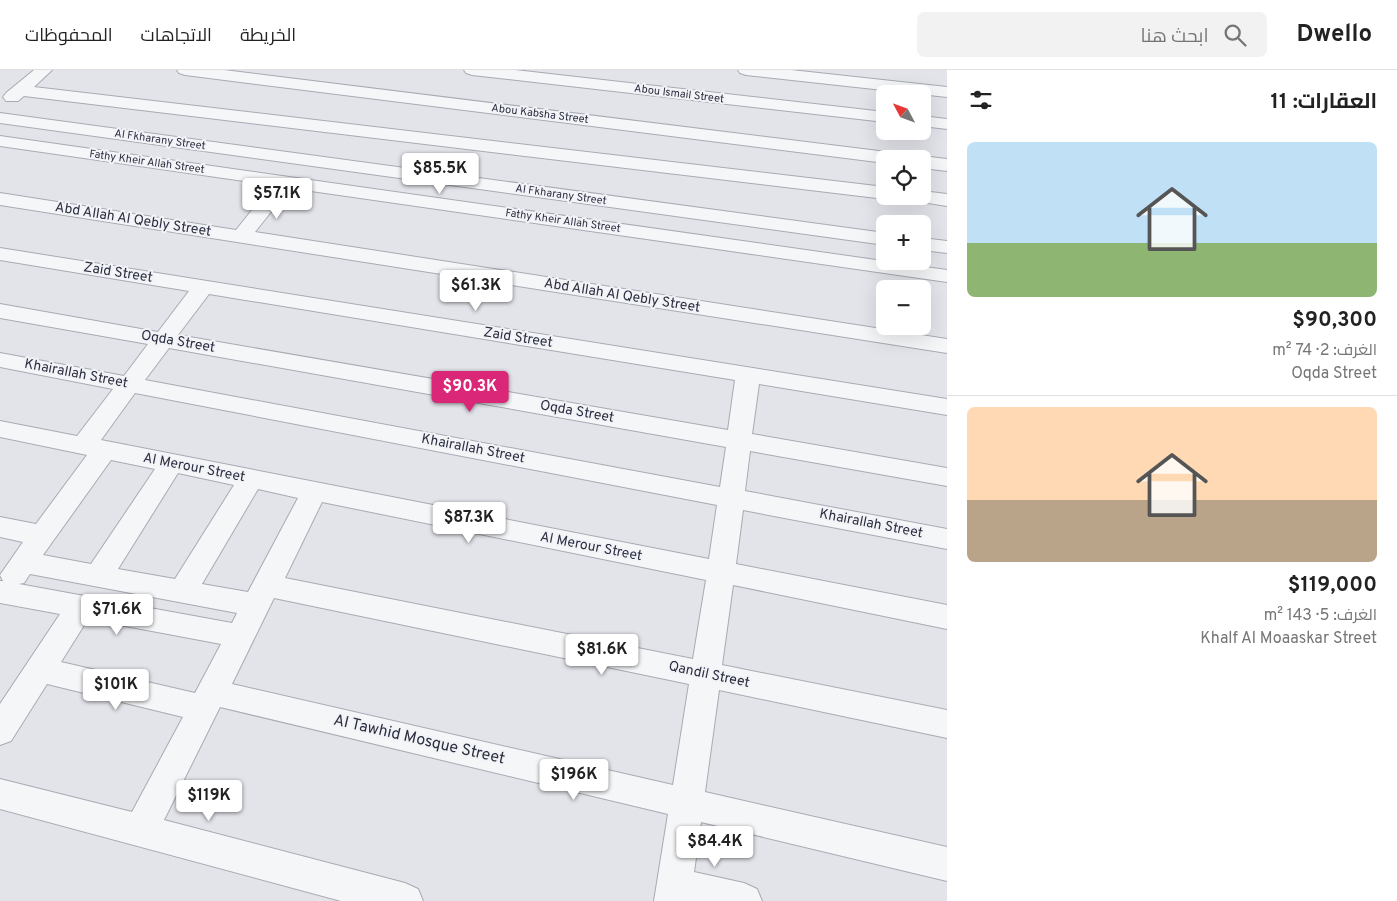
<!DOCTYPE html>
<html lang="ar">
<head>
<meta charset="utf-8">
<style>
  body { margin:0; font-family:Overpass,Cairo,sans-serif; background:#f2f2f2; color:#222; direction:rtl; height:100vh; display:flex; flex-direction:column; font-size:19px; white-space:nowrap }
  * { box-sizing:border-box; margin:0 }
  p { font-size:16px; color:#767676 }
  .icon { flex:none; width:28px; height:28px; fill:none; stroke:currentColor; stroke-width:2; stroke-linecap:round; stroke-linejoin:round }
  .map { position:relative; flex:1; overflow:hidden; direction:ltr }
  .sheet { display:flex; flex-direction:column; background:#fff; width:450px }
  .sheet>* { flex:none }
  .needle { width:32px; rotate:311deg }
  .controls { position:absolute; left:876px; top:15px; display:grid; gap:10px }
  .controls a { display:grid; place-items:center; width:55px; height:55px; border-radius:8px; background:#fff; box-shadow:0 5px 20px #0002; font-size:25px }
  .price { position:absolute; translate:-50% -42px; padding:0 11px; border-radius:5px; background:#fff; color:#222; font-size:16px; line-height:32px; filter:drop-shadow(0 1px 2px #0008) }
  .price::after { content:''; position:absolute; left:50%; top:30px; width:15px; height:11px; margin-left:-8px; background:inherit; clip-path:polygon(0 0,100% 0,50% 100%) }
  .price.active { background:#db2777; color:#fff }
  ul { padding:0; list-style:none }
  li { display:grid; align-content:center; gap:10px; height:265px; padding:0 20px }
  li+li { border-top:1px solid #e0e0e0 }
  li span { display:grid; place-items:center; height:155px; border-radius:8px; color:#555 }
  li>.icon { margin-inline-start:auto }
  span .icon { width:90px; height:90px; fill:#fffc; stroke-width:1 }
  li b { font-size:21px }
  h2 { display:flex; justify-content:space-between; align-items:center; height:60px; padding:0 20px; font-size:21px }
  header { display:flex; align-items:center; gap:30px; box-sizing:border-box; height:70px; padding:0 25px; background:#fff; border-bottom:1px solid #e0e0e0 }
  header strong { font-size:24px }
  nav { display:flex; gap:28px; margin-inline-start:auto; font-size:18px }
  .search { width:350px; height:45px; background:#f2f2f2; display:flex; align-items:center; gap:12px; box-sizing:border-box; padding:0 18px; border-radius:8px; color:#767676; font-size:19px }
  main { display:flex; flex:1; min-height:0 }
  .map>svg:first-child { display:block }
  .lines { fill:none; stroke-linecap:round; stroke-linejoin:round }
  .street-casing { stroke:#a8aab4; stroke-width:2 }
  .street { fill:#f5f6f8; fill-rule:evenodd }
  .labels { text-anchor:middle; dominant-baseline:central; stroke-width:4; stroke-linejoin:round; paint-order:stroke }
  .far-street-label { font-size:11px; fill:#2c2f41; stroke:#f2f3f7 }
  .street-label { font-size:14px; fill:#2c2f41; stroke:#f2f3f7 }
  .near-street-label { font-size:16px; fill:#2c2f41; stroke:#f2f3f7 }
</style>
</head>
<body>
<header>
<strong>Dwello</strong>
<div class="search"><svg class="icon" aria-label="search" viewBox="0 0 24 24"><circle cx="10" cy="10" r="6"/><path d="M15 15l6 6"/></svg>ابحث هنا</div>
<nav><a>الخريطة</a><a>الاتجاهات</a><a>المحفوظات</a></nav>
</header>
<main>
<section class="sheet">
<h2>العقارات: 11<svg class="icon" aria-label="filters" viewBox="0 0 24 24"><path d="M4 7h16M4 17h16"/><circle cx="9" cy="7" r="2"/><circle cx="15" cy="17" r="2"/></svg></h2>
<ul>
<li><span style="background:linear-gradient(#bfe0f5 65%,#8fb573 0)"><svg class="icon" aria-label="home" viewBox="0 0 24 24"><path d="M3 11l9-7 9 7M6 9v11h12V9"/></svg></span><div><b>$90,300</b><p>الغرف: 2 · 74 m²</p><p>Oqda Street</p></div></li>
<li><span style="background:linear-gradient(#ffd9b3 60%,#b9a48a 0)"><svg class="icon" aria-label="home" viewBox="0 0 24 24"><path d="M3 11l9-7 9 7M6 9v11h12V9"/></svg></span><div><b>$119,000</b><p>الغرف: 5 · 143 m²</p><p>Khalf Al Moaaskar Street</p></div></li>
</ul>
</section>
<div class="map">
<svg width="947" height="831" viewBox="0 0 947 831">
  <rect width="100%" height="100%" fill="#e3e4ea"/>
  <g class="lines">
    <defs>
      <g id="street">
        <polygon points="34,0 52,0 34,17 885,117 885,126 892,126 885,129 24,26 18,31 6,31 3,27 6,23"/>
        <polygon points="177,0 224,0 895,83 902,85 904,89 885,89 885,93 185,5 179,3"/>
        <polygon points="464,0 515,0 885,42 885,52 472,5 466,3"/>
        <polygon points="738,0 791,0 947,17 947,27 746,5 740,3"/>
        <polygon points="0,43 885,163 885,175 0,53"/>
        <polygon points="922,46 947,49 947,59 922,56"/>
        <polygon points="0,66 947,200 947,212 290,118 255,162 947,269 947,283 0,135 0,123 236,160 272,115 0,76"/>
        <polygon points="922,86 947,89 947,101 922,98 922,89 915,89"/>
        <polygon points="922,121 947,124 947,136 909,130 906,126 922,126"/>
        <polygon points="922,168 947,171 947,183 922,180"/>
        <path d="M 0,178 L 947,329 L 947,345 L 759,314 L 752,364 L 947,398 L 947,416 L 750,381 L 745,421 L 947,459 L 947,479 L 743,440 L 736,494 L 947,535 L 947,559 L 733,515 L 722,595 L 947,640 L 947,668 L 719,620 L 705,722 L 947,777 L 947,811 L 701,752 L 694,802 L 744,813 L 757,819 L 762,831 L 654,831 L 668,744 L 220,637 L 164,750 L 405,813 L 418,819 L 423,831 L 341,831 L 0,739 L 0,709 L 132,742 L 183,647 L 47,614 L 11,671 L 0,675 L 0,634 L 60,544 L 0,533 L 0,511 L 3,511 L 0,505 L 23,472 L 0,467 L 0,447 L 36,454 L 87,385 L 0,367 L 0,351 L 77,366 L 113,319 L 0,297 L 0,283 L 124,306 L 148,274 L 0,248 L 0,234 L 158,262 L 189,221 L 0,190 ZM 209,224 L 735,310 L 728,360 L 178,265 ZM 169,278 L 726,377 L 720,417 L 145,310 ZM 135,323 L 717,435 L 709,489 L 101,370 ZM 111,390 L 155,399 L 91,494 L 43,485 ZM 178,403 L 234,415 L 175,509 L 118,499 ZM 258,419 L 298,428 L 248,522 L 202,514 ZM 322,432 L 706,510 L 693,589 L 285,508 ZM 30,504 L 237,543 L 232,553 L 19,514 L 24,513 ZM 274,528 L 689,614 L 673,715 L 232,614 ZM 88,549 L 221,574 L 195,623 L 61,592 Z"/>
      </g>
    </defs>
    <!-- street casing -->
    <use href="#street" class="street-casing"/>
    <!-- street -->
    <use href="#street" class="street"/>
  </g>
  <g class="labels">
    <!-- far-street labels -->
    <g class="far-street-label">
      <text transform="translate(679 24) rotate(7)">Abou Ismail Street</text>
      <text transform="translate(540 44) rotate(7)">Abou Kabsha Street</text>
      <text transform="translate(160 70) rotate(8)">Al Fkharany Street</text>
      <text transform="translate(147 92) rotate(8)">Fathy Kheir Allah Street</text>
      <text transform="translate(561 125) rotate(8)">Al Fkharany Street</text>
      <text transform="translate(563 151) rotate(8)">Fathy Kheir Allah Street</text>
    </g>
    <!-- street labels -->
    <g class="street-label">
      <text transform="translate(133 150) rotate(9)">Abd Allah Al Qebly Street</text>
      <text transform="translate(118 203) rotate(9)">Zaid Street</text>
      <text transform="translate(622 226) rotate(9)">Abd Allah Al Qebly Street</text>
      <text transform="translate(518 268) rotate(9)">Zaid Street</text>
      <text transform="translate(178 272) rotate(10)">Oqda Street</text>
      <text transform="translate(76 304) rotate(11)">Khairallah Street</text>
      <text transform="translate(577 342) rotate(10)">Oqda Street</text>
      <text transform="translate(473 379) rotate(11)">Khairallah Street</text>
      <text transform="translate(194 398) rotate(11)">Al Merour Street</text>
      <text transform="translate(871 454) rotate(11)">Khairallah Street</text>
      <text transform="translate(591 477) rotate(11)">Al Merour Street</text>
      <text transform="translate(709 605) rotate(12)">Qandil Street</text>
    </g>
    <!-- near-street labels -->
    <g class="near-street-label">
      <text transform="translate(419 670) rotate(13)">Al Tawhid Mosque Street</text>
    </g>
  </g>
</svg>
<div class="controls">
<a><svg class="needle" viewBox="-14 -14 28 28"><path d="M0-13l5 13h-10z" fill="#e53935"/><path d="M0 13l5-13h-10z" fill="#767676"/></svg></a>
<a><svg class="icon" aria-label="locate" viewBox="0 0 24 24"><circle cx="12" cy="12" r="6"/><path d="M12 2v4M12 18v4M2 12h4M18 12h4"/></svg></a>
<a>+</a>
<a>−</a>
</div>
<b class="price" style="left:440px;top:125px">$85.5K</b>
<b class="price" style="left:277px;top:150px">$57.1K</b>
<b class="price" style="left:476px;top:242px">$61.3K</b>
<b class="price active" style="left:470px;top:343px">$90.3K</b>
<b class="price" style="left:469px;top:474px">$87.3K</b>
<b class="price" style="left:117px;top:566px">$71.6K</b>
<b class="price" style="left:602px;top:606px">$81.6K</b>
<b class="price" style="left:116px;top:641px">$101K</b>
<b class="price" style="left:574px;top:731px">$196K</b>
<b class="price" style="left:209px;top:752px">$119K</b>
<b class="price" style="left:715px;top:798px">$84.4K</b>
</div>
</main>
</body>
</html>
